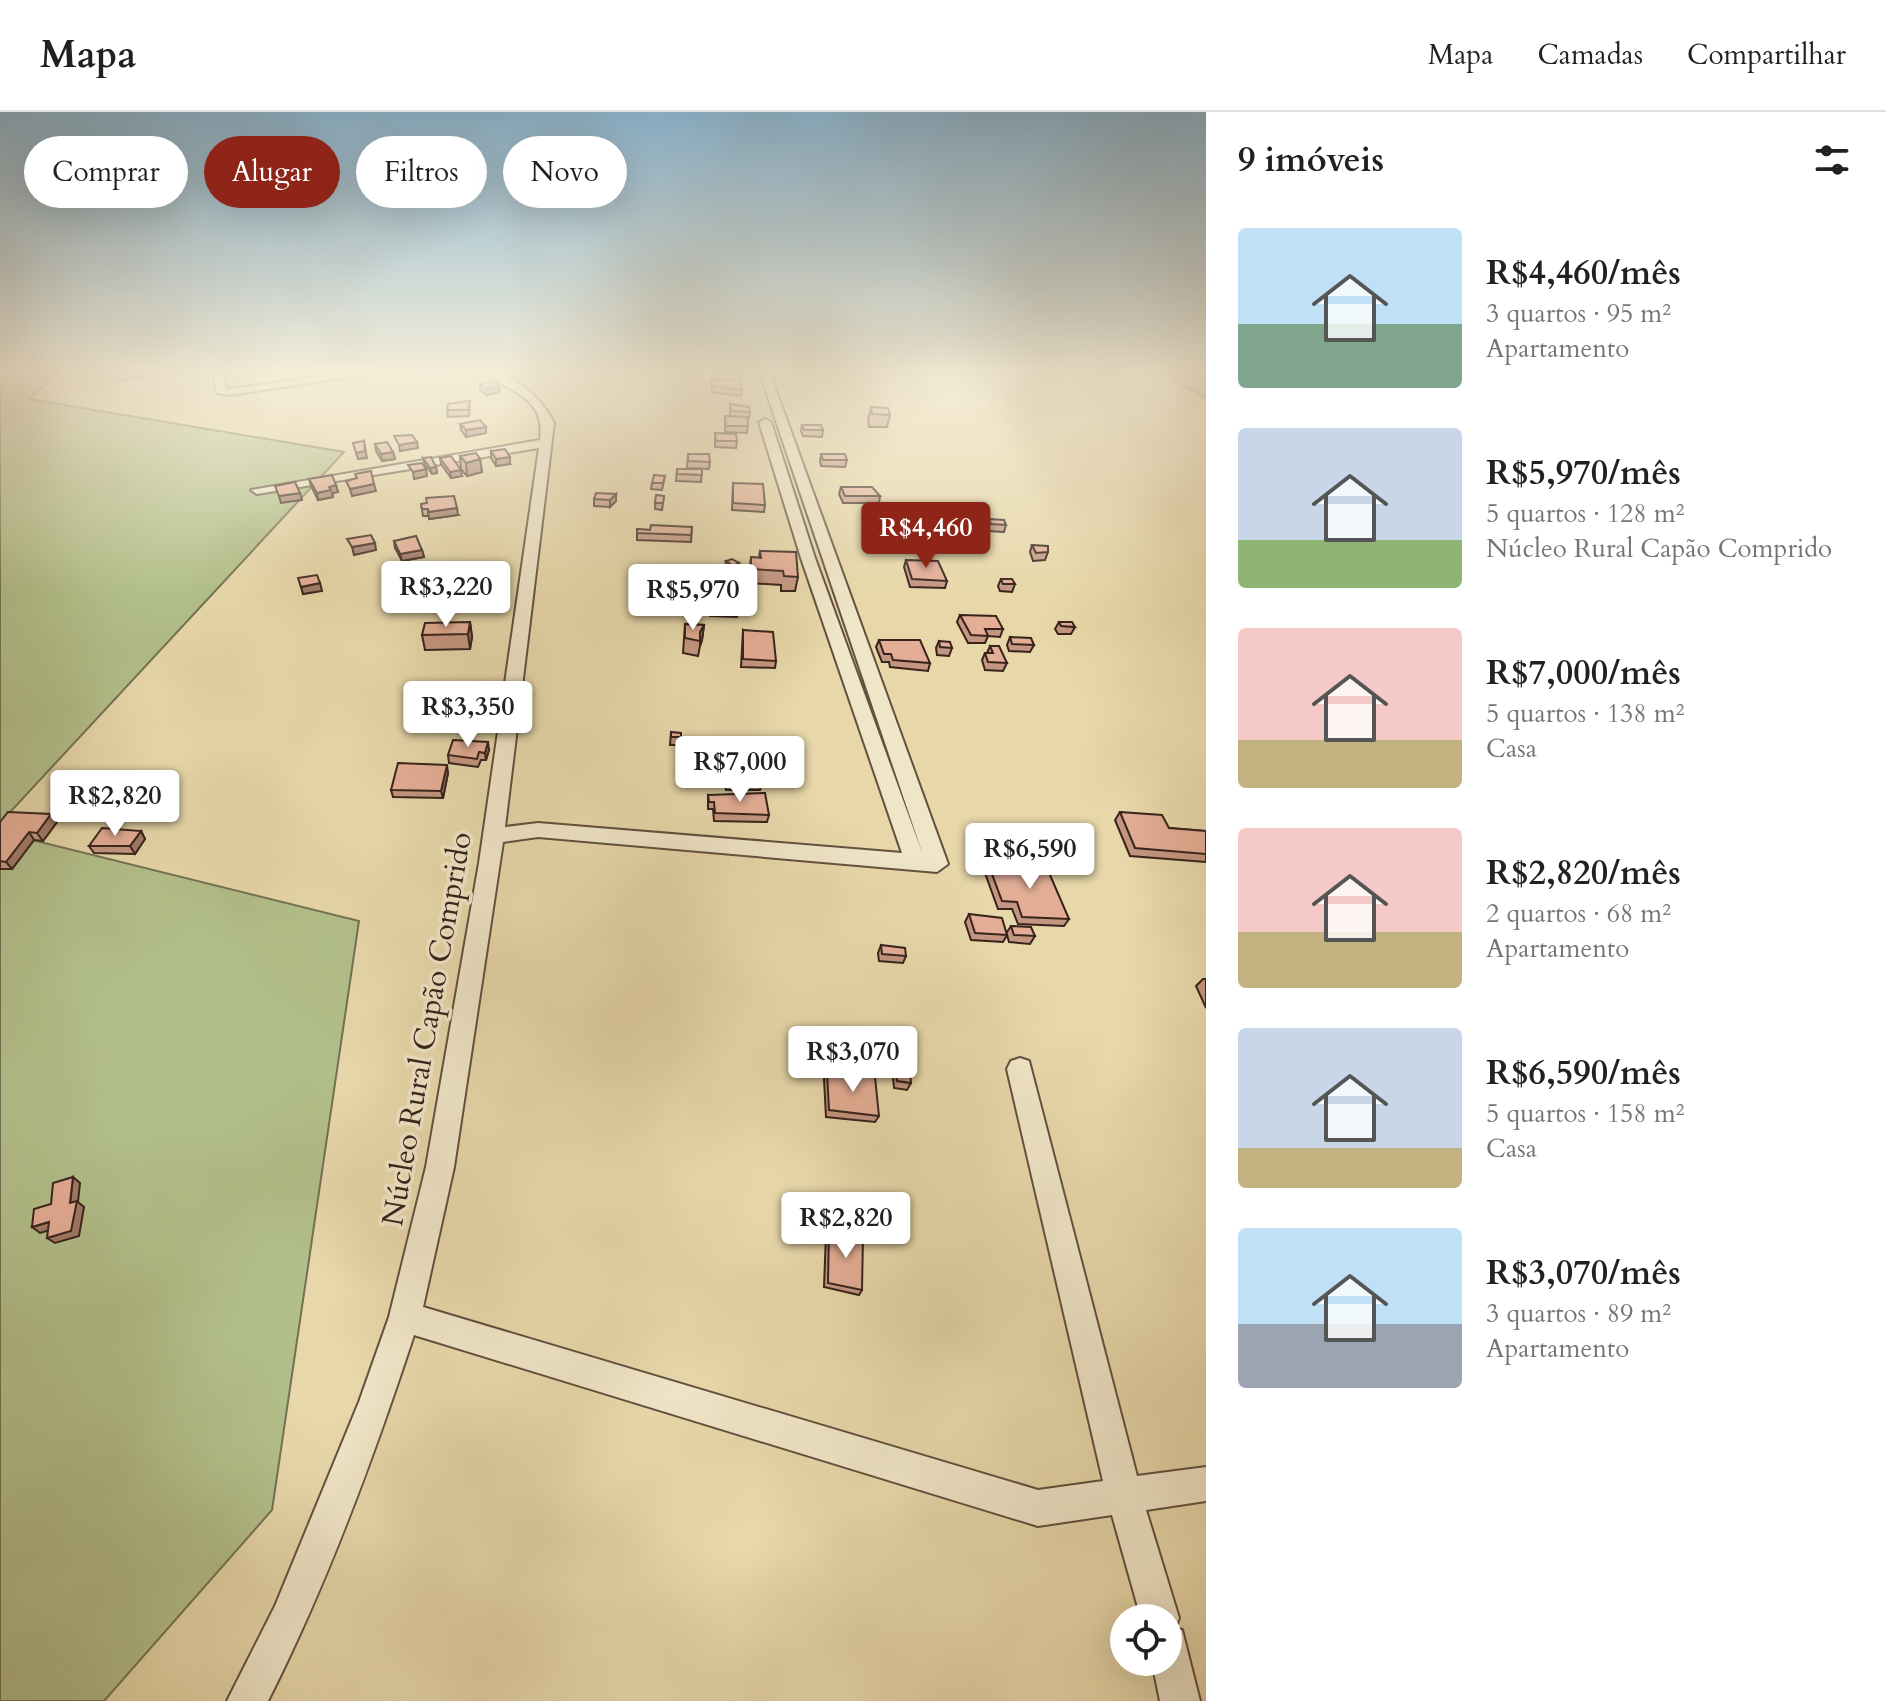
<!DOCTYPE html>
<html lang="pt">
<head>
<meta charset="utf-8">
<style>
  body { margin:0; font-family:Cardo,serif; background:#f6f6f6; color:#202124; height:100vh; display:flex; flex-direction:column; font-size:30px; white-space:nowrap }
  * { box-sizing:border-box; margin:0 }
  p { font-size:26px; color:#757577 }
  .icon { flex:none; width:44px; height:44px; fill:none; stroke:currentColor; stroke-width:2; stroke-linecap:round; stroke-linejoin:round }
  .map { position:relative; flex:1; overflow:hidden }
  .sheet { display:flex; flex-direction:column; background:#fff; width:680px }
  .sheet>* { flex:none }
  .guide { position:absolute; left:24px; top:24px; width:760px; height:72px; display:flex; gap:16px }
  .controls { position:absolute; left:1110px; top:1492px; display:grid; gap:16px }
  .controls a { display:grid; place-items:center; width:72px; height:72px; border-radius:50%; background:#fff; box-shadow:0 8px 32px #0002; font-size:40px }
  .price { position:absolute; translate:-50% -68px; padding:0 18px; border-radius:8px; background:#fff; color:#222; font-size:26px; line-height:52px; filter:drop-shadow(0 2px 4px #0008) }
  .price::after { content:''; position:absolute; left:50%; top:48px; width:24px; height:18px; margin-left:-12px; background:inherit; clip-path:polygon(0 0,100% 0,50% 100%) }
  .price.selected { background:#8f2418; color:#fff }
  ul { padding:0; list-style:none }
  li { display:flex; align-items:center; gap:24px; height:200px; padding:0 32px }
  li span { display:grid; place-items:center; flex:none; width:224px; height:160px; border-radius:8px; color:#555 }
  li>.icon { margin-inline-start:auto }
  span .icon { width:96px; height:96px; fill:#fffc; stroke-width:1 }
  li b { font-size:34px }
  h2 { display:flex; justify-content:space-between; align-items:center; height:96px; padding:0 32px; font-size:34px }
  .chip { padding:0 28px; border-radius:36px; background:#fff; box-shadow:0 8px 32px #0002; font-size:28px; line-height:72px }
  .chip.selected { background:#8f2418; color:#fff }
  header { display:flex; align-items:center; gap:48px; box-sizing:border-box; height:112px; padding:0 40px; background:#fff; border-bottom:2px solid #e0e0e0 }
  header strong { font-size:38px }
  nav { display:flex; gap:44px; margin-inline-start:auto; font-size:28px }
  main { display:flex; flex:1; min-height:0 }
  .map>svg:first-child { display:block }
  .green { fill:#b2bf8a; stroke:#747153; stroke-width:2 }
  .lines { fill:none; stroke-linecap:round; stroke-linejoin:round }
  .minor-casing { stroke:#63503f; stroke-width:4 }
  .minor { fill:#efe5c7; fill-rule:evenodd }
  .wall { fill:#c49681; stroke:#37231c; stroke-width:2 }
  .shaded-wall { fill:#a07a69; stroke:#37231c; stroke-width:2 }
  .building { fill:#e4ae96; stroke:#37231c; stroke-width:2 }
  .labels { text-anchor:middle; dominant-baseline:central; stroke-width:7; stroke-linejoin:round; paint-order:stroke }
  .street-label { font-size:30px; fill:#37231c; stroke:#efe5c7 }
</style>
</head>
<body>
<header>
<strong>Mapa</strong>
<nav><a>Mapa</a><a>Camadas</a><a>Compartilhar</a></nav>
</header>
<main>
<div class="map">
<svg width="1206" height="1589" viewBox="0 0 1206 1589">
  <rect width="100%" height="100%" fill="#e7d7a9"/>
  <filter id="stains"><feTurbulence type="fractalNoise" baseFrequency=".0025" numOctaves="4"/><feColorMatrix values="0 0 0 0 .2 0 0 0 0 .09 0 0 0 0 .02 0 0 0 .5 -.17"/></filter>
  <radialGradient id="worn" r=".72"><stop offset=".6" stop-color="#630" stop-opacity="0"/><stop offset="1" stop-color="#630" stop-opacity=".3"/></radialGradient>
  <!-- green -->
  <g class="green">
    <polygon points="0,259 62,259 29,287 344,340 0,711"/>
    <polygon points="1158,259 1206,259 1206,286"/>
    <polygon points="0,720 359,809 272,1398 104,1589 0,1589"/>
  </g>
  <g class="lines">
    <defs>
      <g id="minor">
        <polygon points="213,259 223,259 226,276 230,277 361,259 388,259 230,283 217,281"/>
        <path d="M 481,259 C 512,259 541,284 554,311 L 505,715 L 538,711 L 902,741 L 801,446 L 759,310 L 765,307 L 771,310 L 815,446 L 923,743 L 759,259 L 769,259 L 948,752 L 937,760 L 538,725 L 503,730 L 454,1055 L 423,1195 L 1038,1378 L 1103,1369 L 1007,957 L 1011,949 L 1020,946 L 1029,949 L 1137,1364 L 1206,1355 L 1206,1389 L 1146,1398 L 1179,1506 L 1175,1516 L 1182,1518 L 1200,1589 L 1160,1589 L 1152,1550 L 1168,1550 L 1168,1506 L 1141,1506 L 1112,1403 L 1038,1414 L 414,1223 C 373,1348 327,1472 268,1589 L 227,1589 L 275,1494 L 359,1290 L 389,1205 L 426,1055 L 479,751 L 539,336 L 257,382 L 251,378 L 540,328 C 546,283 509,281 481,259 Z"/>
      </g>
    </defs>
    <!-- minor casing -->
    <use href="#minor" class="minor-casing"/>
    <!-- minor -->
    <use href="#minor" class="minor"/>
  </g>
  <!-- wall -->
  <g class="wall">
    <polygon points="812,259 838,259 837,262 813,261"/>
    <polygon points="711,268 742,278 741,284 712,280"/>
    <polygon points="480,272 499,273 500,279 496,281 486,283 480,278"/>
    <polygon points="470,289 469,304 448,305 447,298"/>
    <polygon points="730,292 750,300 749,306 748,306 747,321 725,320 725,304 730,304"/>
    <polygon points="871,295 890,303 887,315 869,315 868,308"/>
    <polygon points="460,312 486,315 486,321 466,325 461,318"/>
    <polygon points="802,313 823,318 822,325 803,324 801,319"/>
    <polygon points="715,321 737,329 736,336 715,335"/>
    <polygon points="375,332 393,340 395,347 382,349 376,339"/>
    <polygon points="491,339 510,352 496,354 491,346"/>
    <polygon points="688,342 710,350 709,357 687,356"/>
    <polygon points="821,342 847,348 845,355 821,354 820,348"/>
    <polygon points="460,344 480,347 482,360 467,364 461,357"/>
    <polygon points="423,346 436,355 437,361 432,362 425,353"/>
    <polygon points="440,346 462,364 451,366 441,352"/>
    <polygon points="677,357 702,357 701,370 676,369"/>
    <polygon points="665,364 662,378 651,377 652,371"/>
    <polygon points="309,367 336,373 338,380 332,381 333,385 318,388 311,374"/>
    <polygon points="733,371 765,393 764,400 732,398"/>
    <polygon points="841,375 880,384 879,391 843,391 839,382"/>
    <polygon points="616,382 616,389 610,395 594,394 594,387"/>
    <polygon points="656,383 664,384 662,398 655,397"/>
    <polygon points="427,391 458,403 429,407 429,404 423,404 421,392"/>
    <polygon points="890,401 918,416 916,423 893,423 888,408"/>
    <polygon points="989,407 1006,413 1004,420 988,419 986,414"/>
    <polygon points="692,415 691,430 637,428 637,417 650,418"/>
    <polygon points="394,429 422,438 424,445 402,449 395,436"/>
    <polygon points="1032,433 1048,440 1045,448 1033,449 1030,440"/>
    <polygon points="760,439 798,465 795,479 781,479 781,473 749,471 749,460 751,445 759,446"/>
    <polygon points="906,448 947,469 945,476 910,475 904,455"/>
    <polygon points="726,449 739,451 738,459 732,461 725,457"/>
    <polygon points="645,459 672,465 671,472 644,471"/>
    <polygon points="1001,467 1015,472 1012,480 1000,479 998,474"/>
    <polygon points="712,485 738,498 737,505 710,504"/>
    <polygon points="960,503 1003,517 1000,525 988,524 985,531 968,531 957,510"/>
    <polygon points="470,510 472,525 470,537 425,538 422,523"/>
    <polygon points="1059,510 1075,515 1071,522 1058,522 1055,517"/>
    <polygon points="685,512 704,513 702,528 700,534 698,544 683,541"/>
    <polygon points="743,518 776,549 775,556 741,555"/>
    <polygon points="1010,525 1034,533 1030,540 1009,539 1007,533"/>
    <polygon points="879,528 930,551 928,559 890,555 889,550 882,550 876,535"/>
    <polygon points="939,529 952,536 949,544 937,543 936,536"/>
    <polygon points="990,534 1007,551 1003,559 985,558 982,548 985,541 987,541"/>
    <polygon points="453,585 451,598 410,598 408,590"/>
    <polygon points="671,620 681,625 693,644 692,652 678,651 678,633 670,633"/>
    <polygon points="489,638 486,648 481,648 478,655 449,651 448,643"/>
    <polygon points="719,645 762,670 760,678 726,678 724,659 719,659 718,652"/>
    <polygon points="448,661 443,686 393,685 391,678"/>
    <polygon points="135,679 140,686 119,706 92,698 87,691"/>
    <polygon points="708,683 769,703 767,710 714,709 713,697 708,697"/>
    <polygon points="1120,700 1169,716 1206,719 1206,750 1130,744 1115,708"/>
    <polygon points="51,702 57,710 43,729 34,728 12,757 0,757 0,710"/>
    <polygon points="141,719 145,727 135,742 94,741 89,734"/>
    <polygon points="989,754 1069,807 1064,814 1018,812 1012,797 998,797 985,761"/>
    <polygon points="969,802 1007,820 1011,814 1035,824 1030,832 1009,830 1007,823 1003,830 971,828 965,810"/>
    <polygon points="881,833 906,844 903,851 879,849 878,841"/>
    <polygon points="1203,867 1206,867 1206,896 1196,874"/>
    <polygon points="896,959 911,971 907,978 894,976 893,965"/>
    <polygon points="827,960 879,1004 875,1010 826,1005 824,967"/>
    <polygon points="829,1117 862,1178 859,1183 824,1175 826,1122"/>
  </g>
  <!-- shaded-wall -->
  <g class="shaded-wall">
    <polygon points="146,259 146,265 119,268 117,262"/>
    <polygon points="426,259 445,259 427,262"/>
    <polygon points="499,273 500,279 496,281 486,283 486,277"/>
    <polygon points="486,315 486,321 466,325 466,318"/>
    <polygon points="364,329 367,346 358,347 356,341"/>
    <polygon points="417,330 418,336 400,339 399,333"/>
    <polygon points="393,340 395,347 382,349 381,342"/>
    <polygon points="510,345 510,352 496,354 496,347"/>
    <polygon points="480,347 482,360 467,364 466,351"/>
    <polygon points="436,355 437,361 432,362 430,356"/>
    <polygon points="426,357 427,364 414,367 413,360"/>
    <polygon points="461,358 462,364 451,366 450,360"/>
    <polygon points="374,372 376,379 352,384 350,377"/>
    <polygon points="336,373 338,380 332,381 333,385 318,388 317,381 329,375"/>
    <polygon points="300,381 302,388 281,391 279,384"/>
    <polygon points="616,382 616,389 610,395 610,388"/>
    <polygon points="457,396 458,403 429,407 428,400"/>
    <polygon points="915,416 918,416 916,423 912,424"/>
    <polygon points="375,431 376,438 354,443 352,435"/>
    <polygon points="422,438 424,445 402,449 400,442"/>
    <polygon points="739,451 738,459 732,461 733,454"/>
    <polygon points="320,471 322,479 303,482 301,475"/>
    <polygon points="470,510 472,525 470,537 468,522"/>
    <polygon points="704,513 702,528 700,534 700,520"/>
    <polygon points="452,577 453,585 451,598 449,590"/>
    <polygon points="488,630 489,638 486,648 485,641"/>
    <polygon points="447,653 448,661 443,686 441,679"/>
    <polygon points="135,679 140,686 119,706 114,699"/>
    <polygon points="51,702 57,710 43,729 37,721"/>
    <polygon points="141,719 145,727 135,742 130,734"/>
    <polygon points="29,720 34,728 12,757 6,750"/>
    <polygon points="73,1065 80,1071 78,1090 84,1095 79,1124 55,1131 47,1126 70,1091"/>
    <polygon points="49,1110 57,1116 40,1121 32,1115"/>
  </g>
  <!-- building -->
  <g class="building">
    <polygon points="117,259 143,259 117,262"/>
    <polygon points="728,267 741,268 742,278 712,274 711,268"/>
    <polygon points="494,269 499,273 496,275 486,277 480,272"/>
    <polygon points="470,289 468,298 447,298 448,292"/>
    <polygon points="730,292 749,295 750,300 731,299"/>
    <polygon points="871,295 888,296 890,303 872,302"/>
    <polygon points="725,304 747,305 748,314 726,314"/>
    <polygon points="480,308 486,315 466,318 460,312"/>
    <polygon points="802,313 821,313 823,318 804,318"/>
    <polygon points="715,321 736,322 737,329 716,329"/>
    <polygon points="412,323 417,330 399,333 394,324"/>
    <polygon points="364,329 365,339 356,341 353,331"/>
    <polygon points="387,330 393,340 381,342 375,332"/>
    <polygon points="505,337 510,345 496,347 491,339"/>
    <polygon points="476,341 480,347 466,351 460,344"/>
    <polygon points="688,342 709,342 710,350 688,349"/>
    <polygon points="821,342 845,342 847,348 823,348"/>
    <polygon points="451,344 461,358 450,360 440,346"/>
    <polygon points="431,345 436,355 430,356 423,346"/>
    <polygon points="422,351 426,357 413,360 408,353"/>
    <polygon points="677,357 702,357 702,363 677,362"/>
    <polygon points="371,359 374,372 350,377 346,369 357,366 355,362"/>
    <polygon points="332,363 336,373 329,375 331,378 317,381 309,367"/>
    <polygon points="654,363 665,364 663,371 652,371"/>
    <polygon points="295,370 300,381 279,384 275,374"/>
    <polygon points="733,371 763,372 765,393 733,391"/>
    <polygon points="841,375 872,375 880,384 845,384"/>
    <polygon points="596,381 616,382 610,388 594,387"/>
    <polygon points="656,383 664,384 663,391 655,391"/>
    <polygon points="454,384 457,396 428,400 428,397 422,397 421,392 427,391 426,386"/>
    <polygon points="890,401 911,402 918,416 895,416"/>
    <polygon points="989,407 1004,408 1006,413 991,412"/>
    <polygon points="651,413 692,415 691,423 637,421 637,417 650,418"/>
    <polygon points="371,423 375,431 352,435 347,427"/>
    <polygon points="416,424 422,438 400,442 394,429"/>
    <polygon points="1032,433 1048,434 1048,440 1036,441"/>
    <polygon points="760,439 796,440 798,465 784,464 783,459 751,457 751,445 761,446"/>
    <polygon points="732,447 739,451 733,454 726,449"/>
    <polygon points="906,448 938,449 947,469 912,467"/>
    <polygon points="645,459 671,460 672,465 644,464"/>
    <polygon points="317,463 320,471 301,475 298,466"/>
    <polygon points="1001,467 1012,467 1015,472 1003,472"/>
    <polygon points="712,485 738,487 738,498 711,496"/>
    <polygon points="960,503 996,504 1003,517 985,517 988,524 971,523"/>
    <polygon points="470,510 468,522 422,523 425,511"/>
    <polygon points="1059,510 1072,510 1075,515 1061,514"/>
    <polygon points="685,512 704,513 700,520 700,529 685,526"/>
    <polygon points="743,518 773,520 776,549 743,547"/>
    <polygon points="1010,525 1031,526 1034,533 1012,532"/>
    <polygon points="879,528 920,528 930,551 893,548 891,542 884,542"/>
    <polygon points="939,529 950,530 952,536 940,535"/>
    <polygon points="990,534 999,534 1007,551 988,550 985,541 993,541"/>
    <polygon points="452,577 449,590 408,590 411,578"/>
    <polygon points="671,620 681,621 681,625 693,626 693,644 678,643 679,625 671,625"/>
    <polygon points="453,628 488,630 485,641 479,640 477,647 448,643"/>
    <polygon points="758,644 762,670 727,670 725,652 720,652 719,645"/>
    <polygon points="398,651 447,653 441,679 391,678"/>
    <polygon points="109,671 135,679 114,699 87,691"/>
    <polygon points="765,681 769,703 715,701 714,690 709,690 708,683"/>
    <polygon points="8,700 51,702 37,721 29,720 6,750 0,749 0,710"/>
    <polygon points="1120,700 1162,703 1169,716 1206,719 1206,742 1135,736"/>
    <polygon points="102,716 141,719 130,734 89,734"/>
    <polygon points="989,754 1047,756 1069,807 1022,805 1017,790 1002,789"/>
    <polygon points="969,802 1002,806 1007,823 975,821"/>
    <polygon points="1011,814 1031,815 1035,824 1014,823"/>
    <polygon points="881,833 905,836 906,844 882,842"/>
    <polygon points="896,959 910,960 911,971 897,969"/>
    <polygon points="827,960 875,965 879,1004 829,998"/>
    <polygon points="73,1065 70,1091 77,1089 71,1119 47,1126 49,1110 32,1115 34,1097 51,1092 53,1071"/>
    <polygon points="829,1117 863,1124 862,1178 828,1171"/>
  </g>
  <!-- sky -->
  <linearGradient id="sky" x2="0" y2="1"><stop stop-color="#89b5d2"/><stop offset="0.54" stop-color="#f4edd8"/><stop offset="1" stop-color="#f4edd8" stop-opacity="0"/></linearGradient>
  <rect width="1206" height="481" fill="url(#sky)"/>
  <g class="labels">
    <!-- street labels -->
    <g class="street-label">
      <text transform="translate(427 917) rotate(-80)">Núcleo Rural Capão Comprido</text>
    </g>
  </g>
  <rect width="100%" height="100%" filter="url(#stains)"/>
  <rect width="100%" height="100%" fill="url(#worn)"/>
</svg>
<div class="controls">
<a><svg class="icon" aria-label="locate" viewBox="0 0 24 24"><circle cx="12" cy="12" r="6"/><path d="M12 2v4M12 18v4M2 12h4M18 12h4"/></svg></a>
</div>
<b class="price selected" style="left:926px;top:458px">R$4,460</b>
<b class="price" style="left:446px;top:517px">R$3,220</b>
<b class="price" style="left:693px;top:520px">R$5,970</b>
<b class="price" style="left:468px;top:637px">R$3,350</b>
<b class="price" style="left:740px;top:692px">R$7,000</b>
<b class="price" style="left:115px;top:726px">R$2,820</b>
<b class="price" style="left:1030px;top:779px">R$6,590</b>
<b class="price" style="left:853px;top:982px">R$3,070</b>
<b class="price" style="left:846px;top:1148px">R$2,820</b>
<div class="guide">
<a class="chip">Comprar</a>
<a class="chip selected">Alugar</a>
<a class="chip">Filtros</a>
<a class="chip">Novo</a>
</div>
</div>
<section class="sheet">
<h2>9 imóveis<svg class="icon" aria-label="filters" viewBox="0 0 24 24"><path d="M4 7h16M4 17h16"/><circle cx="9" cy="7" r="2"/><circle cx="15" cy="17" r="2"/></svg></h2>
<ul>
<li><span style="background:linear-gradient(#bfe0f5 60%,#7fa58c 0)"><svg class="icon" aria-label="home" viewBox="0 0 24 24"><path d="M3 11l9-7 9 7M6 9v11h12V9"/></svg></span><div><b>R$4,460/mês</b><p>3 quartos · 95 m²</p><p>Apartamento</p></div></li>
<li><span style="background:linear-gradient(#c9d6e8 70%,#8fb573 0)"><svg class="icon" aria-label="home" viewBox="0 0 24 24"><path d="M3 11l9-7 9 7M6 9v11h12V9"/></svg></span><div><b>R$5,970/mês</b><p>5 quartos · 128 m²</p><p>Núcleo Rural Capão Comprido</p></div></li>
<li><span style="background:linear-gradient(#f6c9c9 70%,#c2b280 0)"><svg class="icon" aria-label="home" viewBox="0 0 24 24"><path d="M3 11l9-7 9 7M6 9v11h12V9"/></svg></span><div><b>R$7,000/mês</b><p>5 quartos · 138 m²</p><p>Casa</p></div></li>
<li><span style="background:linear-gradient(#f6c9c9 65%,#c2b280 0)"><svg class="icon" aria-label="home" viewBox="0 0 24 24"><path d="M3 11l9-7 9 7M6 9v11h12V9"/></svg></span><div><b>R$2,820/mês</b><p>2 quartos · 68 m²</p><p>Apartamento</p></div></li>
<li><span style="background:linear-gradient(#c9d6e8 75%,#c2b280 0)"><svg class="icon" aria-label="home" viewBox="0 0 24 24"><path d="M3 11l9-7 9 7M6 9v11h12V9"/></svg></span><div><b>R$6,590/mês</b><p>5 quartos · 158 m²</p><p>Casa</p></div></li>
<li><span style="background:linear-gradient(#bfe0f5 60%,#9aa5b1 0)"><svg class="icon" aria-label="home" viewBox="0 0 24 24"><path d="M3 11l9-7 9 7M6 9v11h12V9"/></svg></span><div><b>R$3,070/mês</b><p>3 quartos · 89 m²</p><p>Apartamento</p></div></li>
</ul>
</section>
</main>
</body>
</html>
